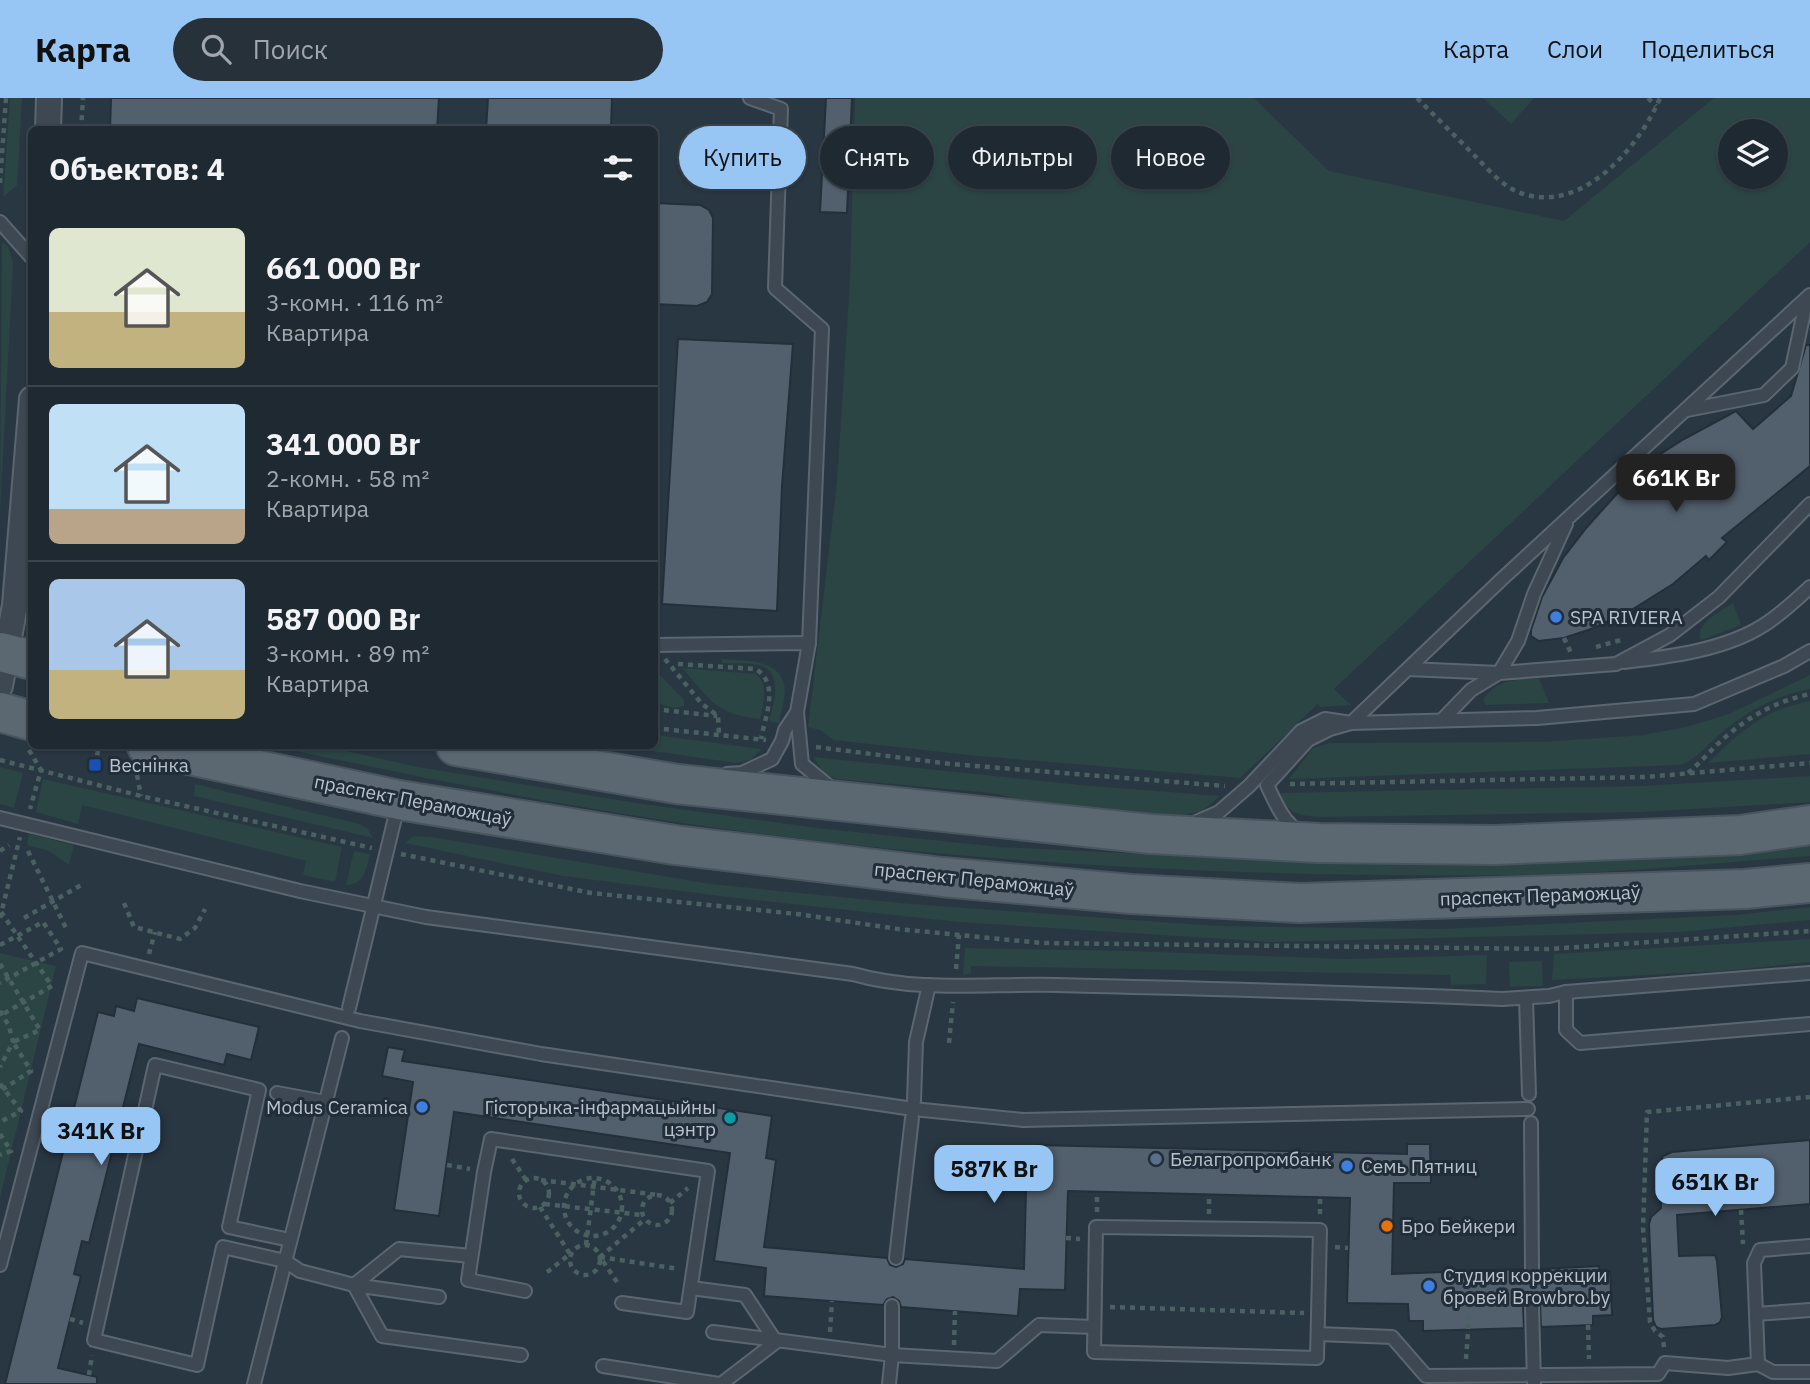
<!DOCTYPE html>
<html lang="ru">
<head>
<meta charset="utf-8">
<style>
  body { margin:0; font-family:"IBM Plex Sans",sans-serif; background:#27313a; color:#f1f3f6; height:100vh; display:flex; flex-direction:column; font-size:26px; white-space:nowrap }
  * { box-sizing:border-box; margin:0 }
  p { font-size:23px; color:#a1a6ac }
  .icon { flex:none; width:38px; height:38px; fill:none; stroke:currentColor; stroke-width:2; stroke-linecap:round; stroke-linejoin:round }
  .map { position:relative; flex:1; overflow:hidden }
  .side { position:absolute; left:28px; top:28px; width:630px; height:623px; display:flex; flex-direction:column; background:#1f2932; border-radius:10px; box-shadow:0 2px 5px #0004,0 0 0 2px #3c454d }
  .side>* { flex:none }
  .hud { position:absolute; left:679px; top:28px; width:665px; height:63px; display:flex; gap:14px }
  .fabs { position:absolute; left:1718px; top:21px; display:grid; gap:14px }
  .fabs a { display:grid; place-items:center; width:70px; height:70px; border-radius:50%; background:#1f2932; box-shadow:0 2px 5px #0004,0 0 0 2px #3c454d; font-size:35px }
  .price { position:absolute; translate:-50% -60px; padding:0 16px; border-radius:14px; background:#97c6f5; color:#111; font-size:23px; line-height:46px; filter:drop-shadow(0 2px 4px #0008) }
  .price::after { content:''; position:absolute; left:50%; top:42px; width:21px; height:16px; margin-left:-10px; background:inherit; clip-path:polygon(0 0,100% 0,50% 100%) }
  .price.current { background:#222; color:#fff }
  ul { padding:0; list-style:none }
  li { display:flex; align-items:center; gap:21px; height:175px; padding:0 21px }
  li+li { border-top:2px solid #3c454d }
  li span { display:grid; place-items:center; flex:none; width:196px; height:140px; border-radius:10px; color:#555 }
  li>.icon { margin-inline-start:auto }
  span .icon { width:84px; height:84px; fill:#fffc; stroke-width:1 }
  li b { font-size:30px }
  h2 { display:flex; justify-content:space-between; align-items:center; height:84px; padding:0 21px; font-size:30px }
  .pill { padding:0 24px; border-radius:32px; background:#1f2932; box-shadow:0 2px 5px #0004,0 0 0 2px #3c454d; font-size:24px; line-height:63px }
  .pill.current { background:#97c6f5; color:#111 }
  header { display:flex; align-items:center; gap:42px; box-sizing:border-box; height:98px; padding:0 35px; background:#97c6f5; color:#111 }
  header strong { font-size:33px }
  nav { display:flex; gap:38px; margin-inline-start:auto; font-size:24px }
  .search { width:490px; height:63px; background:#27313a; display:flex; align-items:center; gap:18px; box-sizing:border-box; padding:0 24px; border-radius:38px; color:#a1a6ac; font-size:26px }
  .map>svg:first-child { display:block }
  .green { fill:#2b4444; fill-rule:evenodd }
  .building { fill:#52606d; stroke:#232f3a; stroke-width:2 }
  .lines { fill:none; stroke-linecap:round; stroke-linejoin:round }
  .service-casing { stroke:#5b6670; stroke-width:16 }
  .minor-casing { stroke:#5b6670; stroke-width:28 }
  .primary-casing { stroke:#49545f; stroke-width:42 }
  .path { stroke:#4b6161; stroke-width:4.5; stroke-dasharray:5 5; stroke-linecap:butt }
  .service { stroke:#3d4852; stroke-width:12 }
  .minor { stroke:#3d4852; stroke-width:24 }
  .primary { stroke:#5b6872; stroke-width:38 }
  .shop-dot { fill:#3f7fe0; stroke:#212d38; stroke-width:2.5 }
  .transit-dot { fill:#1a4fb4; stroke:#212d38; stroke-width:2.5 }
  .culture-dot { fill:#0f9aa8; stroke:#212d38; stroke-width:2.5 }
  .service-dot { fill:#5c6f8a; stroke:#212d38; stroke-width:2.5 }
  .food-dot { fill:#e8710a; stroke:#212d38; stroke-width:2.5 }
  .labels { text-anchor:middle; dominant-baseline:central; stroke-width:6; stroke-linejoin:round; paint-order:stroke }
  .poi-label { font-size:19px; fill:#bac3cc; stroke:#212d38; text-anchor:start }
  .street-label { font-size:19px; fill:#bac3cc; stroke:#212d38 }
</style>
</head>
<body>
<header>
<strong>Карта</strong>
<div class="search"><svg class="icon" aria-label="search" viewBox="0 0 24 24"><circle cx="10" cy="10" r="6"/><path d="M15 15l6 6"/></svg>Поиск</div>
<nav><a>Карта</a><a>Слои</a><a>Поделиться</a></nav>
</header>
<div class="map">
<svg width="1810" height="1286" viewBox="0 0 1810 1286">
  <rect width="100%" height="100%" fill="#293743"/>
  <!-- green -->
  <g class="green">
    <polygon points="10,0 22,0 17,87 3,99"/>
    <path d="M 855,0 L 1254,0 L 1329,73 L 1564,123 L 1714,0 L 1810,0 L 1810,144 L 1334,591 L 1351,607 L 1320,609 L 1318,606 L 1240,680 L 978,658 L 834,642 L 820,632 L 808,629 L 837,384 L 850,181 ZM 1731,33 L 1776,33 L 1776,79 L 1731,79 Z"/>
    <polygon points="1483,0 1534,0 1511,26"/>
    <polygon points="2,144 8,148 13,165 0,416"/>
    <path d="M 1733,505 L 1741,527 L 1701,542 C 1694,525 1720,514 1733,505 Z"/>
    <path d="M 722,561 C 742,563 778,560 784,586 C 787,598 781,613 779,625 L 769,623 C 773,608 784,575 761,568 C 750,564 734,566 722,565 Z"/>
    <path d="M 682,570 L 756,576 C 770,588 763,605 760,621 C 714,616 711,602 682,570 Z"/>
    <polygon points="654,571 684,602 684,608 676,610 655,605"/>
    <path d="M 1810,577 L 1810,591 C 1775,597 1744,615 1718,638 C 1706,648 1694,664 1679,667 L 1289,681 L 1313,650 L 1329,645 L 1542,644 L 1643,637 L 1686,629 L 1729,616 Z"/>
    <path d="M 1539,580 L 1549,605 L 1486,607 L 1483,602 C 1496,581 1516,582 1539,580 Z"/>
    <path d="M 1810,603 L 1810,656 L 1708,665 C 1741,633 1763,612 1810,603 Z"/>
    <polygon points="655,637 762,651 750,662 736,665 618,648 654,648"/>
    <path d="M 272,648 L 323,648 L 418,669 L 637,705 L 817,730 L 1000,749 L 1338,765 L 1521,763 L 1810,746 L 1810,758 C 1712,765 1613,776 1515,777 C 1220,780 923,764 631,717 C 511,698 391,673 272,648 Z"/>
    <polygon points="813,659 1081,687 1220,698 1202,713 1180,718 1051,710 992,695 837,681 825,676"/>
    <polygon points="0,669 23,675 14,710 0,706"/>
    <path d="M 1810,678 L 1810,704 L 1641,714 L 1321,719 C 1298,717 1289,718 1280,695 L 1642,688 Z"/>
    <polygon points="43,681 342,749 335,784 303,777 306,763 82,707 78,726 36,714"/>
    <polygon points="195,686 359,726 367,730 373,740 194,698"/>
    <polygon points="29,736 74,747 69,767 49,753 27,747"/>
    <polygon points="414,738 432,739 710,786 911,806 1217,828 1441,831 1735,817 1810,809 1810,822 1679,834 1272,844 959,824 736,800 563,778 405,745"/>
    <path d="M 354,753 L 370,756 C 366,772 365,786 346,787 Z"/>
    <polygon points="1810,841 1810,864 1724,873 1552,882 1554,856"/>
    <polygon points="965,850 1130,853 1346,861 1487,857 1486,886 1451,887 1450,877 971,868 971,875 963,877"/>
    <polygon points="0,855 56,868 0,1100"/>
    <polygon points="1542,863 1543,888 1510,889 1509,864"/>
  </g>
  <!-- building -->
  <g class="building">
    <polygon points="111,0 439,0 437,32 110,32"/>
    <polygon points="488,0 612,0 611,32 486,32"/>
    <polygon points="826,0 852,0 847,115 820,114"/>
    <polygon points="654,105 700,107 709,112 713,120 712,196 707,204 697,208 654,206"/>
    <polygon points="678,241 793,246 782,388 777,513 662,506"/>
    <polygon points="1806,247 1810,247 1810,368 1722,440 1727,444 1709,462 1706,458 1673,486 1633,511 1594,530 1564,540 1539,543 1531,538 1531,532 1542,499 1563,460 1587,429 1632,379 1630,375 1647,359 1651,362 1684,341 1736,313 1753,331 1791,298"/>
    <polygon points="137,900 259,929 251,962 227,956 224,967 139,946 120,1021 112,1019 108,1036 104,1052 112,1054 89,1145 82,1143 74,1176 81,1178 58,1270 97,1279 97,1286 5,1286 98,914 114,918 116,908 134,913"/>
    <polygon points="388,949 405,952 402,963 772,1018 766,1060 776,1062 764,1149 887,1160 890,1167 896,1169 903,1166 905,1161 1024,1171 1026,1092 1036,1092 1037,1047 1407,1056 1407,1046 1430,1046 1431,1085 1394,1085 1392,1176 1523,1171 1527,1178 1533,1180 1539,1176 1541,1171 1599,1168 1600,1174 1610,1173 1612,1217 1593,1218 1593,1227 1541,1229 1540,1204 1531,1199 1527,1201 1523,1208 1524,1230 1423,1233 1423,1223 1409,1223 1408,1206 1347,1205 1350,1100 1152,1095 1068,1093 1065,1192 1020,1191 1018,1218 901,1209 899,1203 893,1199 887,1201 883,1207 764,1198 766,1170 714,1163 730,1055 454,1014 439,1118 394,1112 413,984 382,978"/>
    <polygon points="1810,1042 1810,1106 1677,1117 1679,1158 1715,1157 1717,1163 1722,1219 1720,1224 1715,1227 1661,1231 1656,1229 1653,1222 1649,1126 1651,1119 1661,1110 1660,1066 1663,1058 1672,1054"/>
  </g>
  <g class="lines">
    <defs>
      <g id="service">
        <polyline points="750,0 781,11 775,190 822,231 809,545"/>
        <polyline points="0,124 32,160"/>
        <polyline points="1687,312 1764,297 1792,270 1807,200"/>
        <polyline points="654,547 809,545 797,614 802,666 831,690"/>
        <path d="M 1624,564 C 1669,559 1725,552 1764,527 C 1781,516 1796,502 1810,489"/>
        <polyline points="1408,571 1499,575 1518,543 1534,496 1566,426"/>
        <polyline points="1442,622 1471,592 1499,575 1616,566 1670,537 1719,499 1810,406"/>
        <polyline points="727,676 742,675 772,661 782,643 785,632 797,614"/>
        <path d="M 0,720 L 300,793 L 426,819 L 853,876 C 919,895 990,885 1058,887 C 1206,891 1354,894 1502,901 L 1549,898 L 1566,894 L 1810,875"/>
        <polyline points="1194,725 1219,714 1249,688 1301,633 1325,621 1351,625 1537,620 1694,606 1784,568 1810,553"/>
        <path d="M 1301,735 C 1284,726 1275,704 1267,687 L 1308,642 L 1330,631 L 1351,625 L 1503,480 L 1810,197"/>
        <polyline points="1566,894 1566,932 1580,945 1810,926"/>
        <polyline points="1526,900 1529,996"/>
        <polyline points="349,910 398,707"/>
        <polyline points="277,995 325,1004"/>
        <polyline points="914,1003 916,944 929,887"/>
        <polyline points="1531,1025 1532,1171"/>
        <polygon points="1096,1129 1320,1132 1317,1260 1094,1254"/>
        <polyline points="290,1142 229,1129 259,992 155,967 94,1242 197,1267 223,1149 285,1163 300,1173 354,1187 439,1199"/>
        <polyline points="471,1158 399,1151 354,1187 382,1238 521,1257"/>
        <polyline points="896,1160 912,1020"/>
        <polyline points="0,1167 82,855 360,923 541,956 913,1011 1023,1022 1528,1011"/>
        <polyline points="691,1190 745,1197 776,1244 721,1286"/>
        <polyline points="525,1193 468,1182 484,1074 491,1041 708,1073 687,1214 622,1205"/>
        <polyline points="1532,1208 1534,1286"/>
        <polyline points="1756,1216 1810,1212"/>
        <polyline points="713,1234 892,1257 997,1263 1039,1227 1094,1229"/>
        <polyline points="1318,1236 1392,1239 1426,1278 1658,1276 1665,1265 1728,1270 1758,1266 1754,1165 1760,1152 1810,1148"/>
        <polyline points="1758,1266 1773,1274 1810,1274"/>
        <polyline points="603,1268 719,1286"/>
        <polyline points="254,1286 342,940"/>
        <polyline points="889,1286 892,1257 892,1208"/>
      </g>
      <g id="minor">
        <polyline points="48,32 49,0"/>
        <polyline points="0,588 15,507 32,301"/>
      </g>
      <g id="primary">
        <polyline points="0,554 32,562"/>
        <polyline points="0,614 32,623"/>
        <polyline points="147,648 399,702 675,747 942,779 1131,796 1300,805 1745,791 1810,785"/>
        <polyline points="456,648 677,686 1151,736 1319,745 1495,747 1740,737 1810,727"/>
      </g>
    </defs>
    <!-- service casing -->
    <use href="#service" class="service-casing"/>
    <!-- minor casing -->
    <use href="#minor" class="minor-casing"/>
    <!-- primary casing -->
    <use href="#primary" class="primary-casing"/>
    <!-- path -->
    <g class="path">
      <path d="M 1417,0 C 1436,19 1455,38 1474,57 C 1487,70 1501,87 1518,94 C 1580,119 1639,50 1660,0"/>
      <polyline points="1648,0 1656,8"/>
      <polyline points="81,32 83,0"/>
      <polyline points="0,85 6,0"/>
      <polyline points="1564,540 1571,555"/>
      <polyline points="1596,549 1621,542"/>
      <polyline points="665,561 702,606 718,618 719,637"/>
      <path d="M 678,566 L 756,571 C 780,587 765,618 761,641"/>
      <polyline points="654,611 717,618"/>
      <polyline points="654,630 766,642"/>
      <polyline points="816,649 951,666 1225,688"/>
      <polyline points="29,652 41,672 30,711"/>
      <polyline points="0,662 141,698 372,750"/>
      <polyline points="95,667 99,648"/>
      <path d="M 1688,675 C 1701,664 1711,652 1723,641 C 1749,618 1777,603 1810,596"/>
      <polyline points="137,677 141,698"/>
      <polyline points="1290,686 1645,679 1810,665"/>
      <polyline points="0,753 9,747"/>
      <polyline points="28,753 66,830"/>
      <polyline points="401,756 591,795 797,816 898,831 1041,845 1549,851 1810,833"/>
      <polyline points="124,805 134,829 180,841 195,830 205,811"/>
      <polyline points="1,814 52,888 3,916"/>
      <polyline points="0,820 20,739"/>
      <polyline points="24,820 83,786"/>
      <polyline points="0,847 43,824 61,851 0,885"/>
      <polyline points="149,856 155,834"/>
      <polyline points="0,866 40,932 13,944 31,973 0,993"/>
      <polyline points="956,871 959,837"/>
      <polyline points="0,913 9,928 13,944 0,969"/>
      <polyline points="949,945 953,904"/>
      <polyline points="0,986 21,1013 0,1024"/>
      <polyline points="0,1036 11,1053 0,1057"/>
      <polyline points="512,1061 526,1082"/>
      <polyline points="447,1067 470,1071"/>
      <circle cx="593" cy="1109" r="29"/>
      <circle cx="534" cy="1095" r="15"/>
      <polyline points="541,1082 658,1097"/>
      <circle cx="657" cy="1112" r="15"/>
      <polyline points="670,1105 688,1090"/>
      <polyline points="545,1106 642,1117"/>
      <polyline points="540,1109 570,1156 546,1175"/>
      <polyline points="1741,1112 1743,1146"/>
      <polyline points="1097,1114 1097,1094"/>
      <polyline points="1209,1116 1209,1096"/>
      <polyline points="1320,1116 1320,1099"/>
      <polyline points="1066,1140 1080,1141"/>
      <circle cx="585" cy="1162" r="15"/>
      <polyline points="586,1147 595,1078"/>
      <polyline points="1335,1149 1348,1150"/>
      <polyline points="600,1159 679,1171"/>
      <polyline points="617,1184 600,1159 644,1122"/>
      <polyline points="1110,1209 1304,1215"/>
      <polyline points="70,1221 83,1225"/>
      <polyline points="1588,1227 1589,1261"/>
      <polyline points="830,1234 832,1203"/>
      <polyline points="954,1247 955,1213"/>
      <polyline points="1664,1249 1663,1239 1655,1233 1650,1224 1643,1130 1647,1014 1810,999"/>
      <polyline points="1466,1261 1469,1220"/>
      <polyline points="89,1277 92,1257"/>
    </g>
    <!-- service -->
    <use href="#service" class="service"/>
    <!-- minor -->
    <use href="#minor" class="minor"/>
    <!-- primary -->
    <use href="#primary" class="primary"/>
  </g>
  <!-- markers -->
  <g class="shop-dot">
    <circle cx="1556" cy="519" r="7"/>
    <circle cx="422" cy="1009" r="7"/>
    <circle cx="1347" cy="1068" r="7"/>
    <circle cx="1429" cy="1188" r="7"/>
  </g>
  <rect class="transit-dot" x="88" y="660" width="14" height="14" rx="3.5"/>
  <circle class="culture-dot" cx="730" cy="1020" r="7"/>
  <circle class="service-dot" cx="1156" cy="1061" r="7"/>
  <circle class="food-dot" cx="1387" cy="1128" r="7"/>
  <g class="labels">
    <!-- poi labels -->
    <g class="poi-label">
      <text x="1570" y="519">SPA RIVIERA</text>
      <text x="109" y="667">Веснінка</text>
      <text x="408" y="1009" text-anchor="end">Modus Ceramica</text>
      <text x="716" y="1009" text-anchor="end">Гісторыка-інфармацыйны<tspan x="716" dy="22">цэнтр</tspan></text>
      <text x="1170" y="1061">Белагропромбанк</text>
      <text x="1361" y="1068">Семь Пятниц</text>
      <text x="1401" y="1128">Бро Бейкери</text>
      <text x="1443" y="1177">Студия коррекции<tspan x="1443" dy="22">бровей Browbro.by</tspan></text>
    </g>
    <!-- street labels -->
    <g class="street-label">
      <text transform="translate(413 702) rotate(11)">праспект Пераможцаў</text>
      <text transform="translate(974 781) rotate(6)">праспект Пераможцаў</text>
      <text transform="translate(1540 797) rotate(-2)">праспект Пераможцаў</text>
    </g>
  </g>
</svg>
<div class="fabs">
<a><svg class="icon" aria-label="layers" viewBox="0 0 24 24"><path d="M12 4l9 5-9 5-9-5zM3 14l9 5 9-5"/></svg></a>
</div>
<b class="price current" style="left:1676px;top:416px">661K Br</b>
<b class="price" style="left:101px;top:1069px">341K Br</b>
<b class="price" style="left:994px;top:1107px">587K Br</b>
<b class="price" style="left:1715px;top:1120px">651K Br</b>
<div class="hud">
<a class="pill current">Купить</a>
<a class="pill">Снять</a>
<a class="pill">Фильтры</a>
<a class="pill">Новое</a>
</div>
<section class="side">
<h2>Объектов: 4<svg class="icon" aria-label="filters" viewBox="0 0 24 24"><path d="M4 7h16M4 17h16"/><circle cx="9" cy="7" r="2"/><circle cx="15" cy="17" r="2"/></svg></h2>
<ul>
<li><span style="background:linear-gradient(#dfe7d0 60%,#c2b280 0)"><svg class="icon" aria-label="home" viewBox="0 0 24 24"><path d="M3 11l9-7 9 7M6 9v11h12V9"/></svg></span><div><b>661 000 Br</b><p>3-комн. · 116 m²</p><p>Квартира</p></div></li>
<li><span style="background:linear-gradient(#bfe0f5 75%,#b9a48a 0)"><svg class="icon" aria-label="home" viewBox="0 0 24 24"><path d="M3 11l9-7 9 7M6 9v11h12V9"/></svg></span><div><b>341 000 Br</b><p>2-комн. · 58 m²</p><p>Квартира</p></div></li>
<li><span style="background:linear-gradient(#a9c7e8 65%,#c2b280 0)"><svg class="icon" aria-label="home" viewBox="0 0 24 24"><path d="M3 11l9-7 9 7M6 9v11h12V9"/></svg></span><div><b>587 000 Br</b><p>3-комн. · 89 m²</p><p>Квартира</p></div></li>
</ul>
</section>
</div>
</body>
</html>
